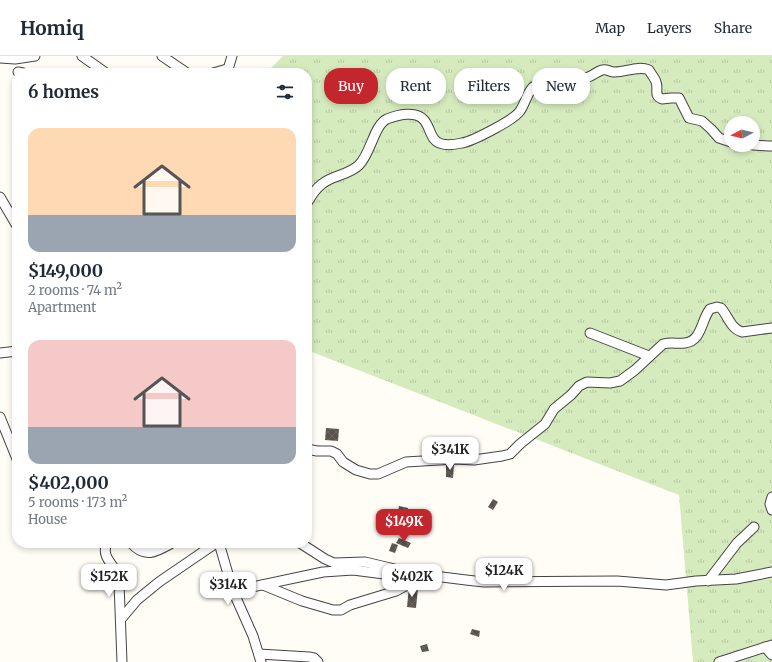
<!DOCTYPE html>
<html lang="en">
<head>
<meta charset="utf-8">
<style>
  body { margin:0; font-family:Merriweather,serif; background:#f6f6f7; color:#1f2937; height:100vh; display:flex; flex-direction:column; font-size:15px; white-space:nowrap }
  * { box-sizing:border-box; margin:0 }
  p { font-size:13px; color:#747a83 }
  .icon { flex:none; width:22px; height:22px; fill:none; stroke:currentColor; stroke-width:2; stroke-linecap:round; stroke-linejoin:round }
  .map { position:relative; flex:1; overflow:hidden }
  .drawer { position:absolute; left:12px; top:12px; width:300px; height:480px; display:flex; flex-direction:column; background:#fff; border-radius:16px; box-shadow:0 2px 6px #0003 }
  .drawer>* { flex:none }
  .banner { position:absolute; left:324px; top:12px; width:380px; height:36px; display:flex; gap:8px }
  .needle { width:26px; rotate:263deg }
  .tools { position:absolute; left:724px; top:60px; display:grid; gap:8px }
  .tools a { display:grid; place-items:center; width:36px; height:36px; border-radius:50%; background:#fff; box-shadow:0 2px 6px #0003; font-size:20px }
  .price { position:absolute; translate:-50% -34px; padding:0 9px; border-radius:8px; background:#fff; color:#222; font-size:13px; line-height:26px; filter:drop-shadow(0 1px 2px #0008) }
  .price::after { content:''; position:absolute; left:50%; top:24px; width:12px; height:9px; margin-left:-6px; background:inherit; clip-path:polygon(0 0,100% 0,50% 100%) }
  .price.selected { background:#c4262e; color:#fff }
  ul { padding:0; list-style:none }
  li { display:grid; align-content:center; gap:8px; height:212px; padding:0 16px }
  li span { display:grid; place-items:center; height:124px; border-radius:12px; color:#555 }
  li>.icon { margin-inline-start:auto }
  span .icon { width:72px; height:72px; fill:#fffc; stroke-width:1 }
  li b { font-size:17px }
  h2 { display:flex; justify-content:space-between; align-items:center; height:48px; padding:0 16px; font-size:17px }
  .chip { padding:0 14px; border-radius:16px; background:#fff; box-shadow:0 2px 6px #0003; font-size:14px; line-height:36px }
  .chip.selected { background:#c4262e; color:#fff }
  header { display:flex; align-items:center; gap:24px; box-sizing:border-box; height:56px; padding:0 20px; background:#fff; border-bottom:1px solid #e0e1e3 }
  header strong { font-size:19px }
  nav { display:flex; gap:22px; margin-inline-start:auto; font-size:14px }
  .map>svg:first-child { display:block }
  .grass { fill:url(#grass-tufts); fill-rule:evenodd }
  .building { fill:url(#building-cross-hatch) }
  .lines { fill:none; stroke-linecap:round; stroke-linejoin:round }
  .minor-casing { stroke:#444; stroke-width:11 }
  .minor { stroke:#fff; stroke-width:9 }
</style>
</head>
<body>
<header>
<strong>Homiq</strong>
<nav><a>Map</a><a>Layers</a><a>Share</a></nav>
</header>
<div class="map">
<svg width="772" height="606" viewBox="0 0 772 606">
  <defs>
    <pattern id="grass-tufts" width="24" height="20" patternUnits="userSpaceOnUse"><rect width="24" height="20" fill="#d5ebbd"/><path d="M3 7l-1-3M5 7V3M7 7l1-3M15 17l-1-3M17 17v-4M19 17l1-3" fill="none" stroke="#b6c8a1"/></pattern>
    <pattern id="building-cross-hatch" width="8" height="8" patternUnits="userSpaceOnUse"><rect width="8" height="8" fill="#5a524d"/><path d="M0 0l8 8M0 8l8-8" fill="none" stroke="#6d6662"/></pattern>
  </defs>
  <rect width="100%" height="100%" fill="#fffdf5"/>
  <!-- grass -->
  <path class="grass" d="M 283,0 L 772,0 L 772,606 L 693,606 L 679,439 L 307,294 L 307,17 L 266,17 ZM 731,67 L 753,67 L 753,89 L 731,89 Z"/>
  <!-- building -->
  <g class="building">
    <polygon points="326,372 339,373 338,385 325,384"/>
    <polygon points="446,409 454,409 453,422 446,421"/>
    <polygon points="493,443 498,446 493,454 488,451"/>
    <polygon points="399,450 408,452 407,458 398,456"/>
    <polygon points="399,482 411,487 408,492 396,487"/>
    <polygon points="392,487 398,489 395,497 389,495"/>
    <polygon points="409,531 418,532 416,552 407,551"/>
    <polygon points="472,573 480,575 479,581 470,578"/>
    <polygon points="427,588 429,595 422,596 420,590"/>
  </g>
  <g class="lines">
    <defs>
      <g id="minor">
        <polyline points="82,0 106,17"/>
        <polyline points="162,0 187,17"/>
        <polyline points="0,2 15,3 35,0"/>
        <polyline points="18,16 23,17"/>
        <polyline points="213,17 227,13"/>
        <polyline points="227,17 232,0"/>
        <polyline points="753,89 768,90 772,90"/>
        <polyline points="0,141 17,170"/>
        <path d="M 307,147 C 311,140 315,133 322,128 C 333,119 349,119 359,109 C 371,97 374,69 387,63 C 397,59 416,54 424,64 C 429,70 430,78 434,83 C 440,91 453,89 462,87 C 473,85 514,64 520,55 C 525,48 527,37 533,31 C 537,28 565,19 570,20 C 575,20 580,22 585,22 C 591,21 596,16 602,14 C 606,13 609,15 613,16 C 625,17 637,9 649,14 C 651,18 655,22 656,26 C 659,34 653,39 662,43 L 671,42 L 679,42 L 689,62 L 702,65 L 711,73 L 719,82 L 731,86"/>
        <polyline points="590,277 649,300"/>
        <polyline points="0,297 17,295"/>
        <polyline points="0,361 17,403"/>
        <path d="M 307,393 L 317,395 L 331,395 L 337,398 L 343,406 L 356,414 L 370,418 L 378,418 L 406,406 L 455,403 L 474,404 L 502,400 L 510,398 L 520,388 L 545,368 L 554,353 L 571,339 L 579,330 L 587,326 L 610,327 L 620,325 L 635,314 L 663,288 C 671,286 677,288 685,287 C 702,285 701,264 710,253 L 717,251 L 721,252 C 728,260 731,273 742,276 L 772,272"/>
        <polyline points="772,441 770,448 772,454"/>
        <path d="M 107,487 C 101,500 112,507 117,517 C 118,520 118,524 119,527 L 122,606"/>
        <path d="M 131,487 C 145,503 156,496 172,487"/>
        <polyline points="219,487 233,535 253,580 261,606"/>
        <polyline points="300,487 325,503 334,507 365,506 407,516"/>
        <polyline points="708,525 737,487 754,471"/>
        <polyline points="263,529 302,545 333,554 341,554 350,549 396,535 422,521"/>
        <polyline points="233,535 323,516 353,514 392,519 434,520 466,524 484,526 617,525 666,529 696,525 736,523 772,516"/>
        <polyline points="121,563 137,544 159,526 216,487"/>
        <polyline points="765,591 772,599"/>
        <polyline points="259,598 309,601 314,602 318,606"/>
        <polyline points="719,606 772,589"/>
      </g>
    </defs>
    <!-- minor casing -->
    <use href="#minor" class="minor-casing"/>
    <!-- minor -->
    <use href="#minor" class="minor"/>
  </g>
</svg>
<div class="tools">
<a><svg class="needle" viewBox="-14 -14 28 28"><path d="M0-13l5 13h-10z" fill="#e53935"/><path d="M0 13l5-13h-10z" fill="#747a83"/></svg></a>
</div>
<b class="price" style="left:450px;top:415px">$341K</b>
<b class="price selected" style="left:404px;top:487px">$149K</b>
<b class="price" style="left:504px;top:536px">$124K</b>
<b class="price" style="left:109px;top:542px">$152K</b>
<b class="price" style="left:412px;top:542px">$402K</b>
<b class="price" style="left:228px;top:550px">$314K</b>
<div class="banner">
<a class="chip selected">Buy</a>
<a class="chip">Rent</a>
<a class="chip">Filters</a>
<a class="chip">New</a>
</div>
<section class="drawer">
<h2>6 homes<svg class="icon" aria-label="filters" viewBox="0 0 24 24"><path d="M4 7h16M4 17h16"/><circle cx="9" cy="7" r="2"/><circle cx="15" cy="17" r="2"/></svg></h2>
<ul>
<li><span style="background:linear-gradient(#ffd9b3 70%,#9aa5b1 0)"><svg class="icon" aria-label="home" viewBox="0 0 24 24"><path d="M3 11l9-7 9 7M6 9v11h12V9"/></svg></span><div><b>$149,000</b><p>2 rooms · 74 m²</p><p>Apartment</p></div></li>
<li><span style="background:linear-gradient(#f6c9c9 70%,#9aa5b1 0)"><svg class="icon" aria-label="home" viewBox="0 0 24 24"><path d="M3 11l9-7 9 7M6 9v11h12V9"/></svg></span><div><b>$402,000</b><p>5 rooms · 173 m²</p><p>House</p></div></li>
</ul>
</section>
</div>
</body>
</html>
